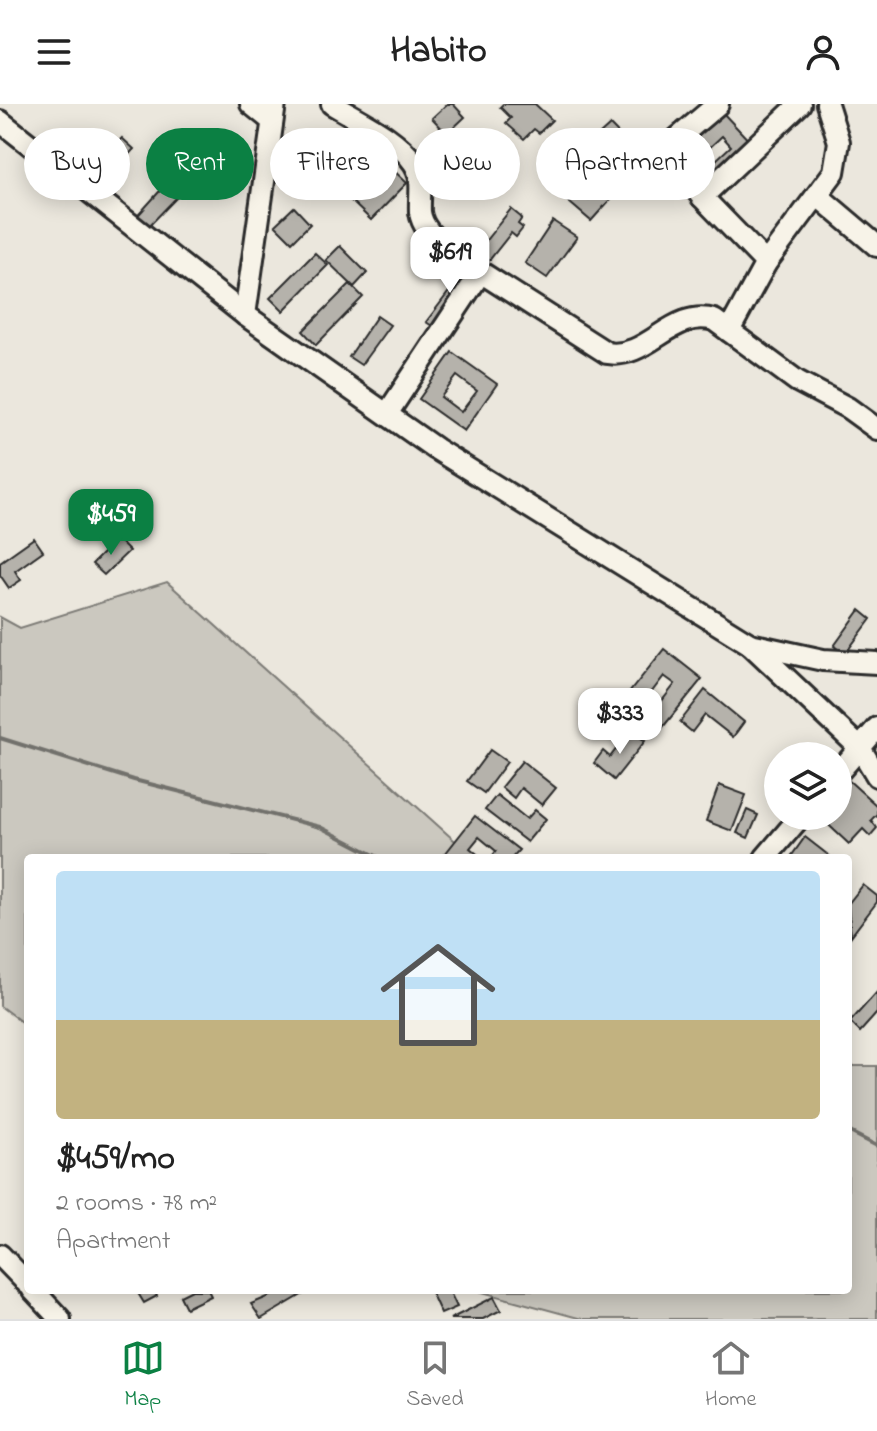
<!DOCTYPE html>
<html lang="en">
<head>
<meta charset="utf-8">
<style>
  body { margin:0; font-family:"Indie Flower",sans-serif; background:#f6f6f6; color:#222; height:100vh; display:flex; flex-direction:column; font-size:30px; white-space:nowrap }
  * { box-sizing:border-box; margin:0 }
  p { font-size:26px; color:#767676 }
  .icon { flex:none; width:44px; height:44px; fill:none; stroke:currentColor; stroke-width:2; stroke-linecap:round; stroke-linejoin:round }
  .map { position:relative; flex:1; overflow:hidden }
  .details { position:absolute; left:24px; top:750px; width:828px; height:440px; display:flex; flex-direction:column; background:#fff; border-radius:8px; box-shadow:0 4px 20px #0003 }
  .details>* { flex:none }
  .top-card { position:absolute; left:24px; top:24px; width:830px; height:72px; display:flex; gap:16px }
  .fabs { position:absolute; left:764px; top:638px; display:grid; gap:16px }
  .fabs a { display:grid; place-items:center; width:88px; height:88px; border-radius:50%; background:#fff; box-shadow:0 4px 20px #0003; font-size:40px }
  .price { position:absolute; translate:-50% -68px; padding:0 18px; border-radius:16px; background:#fff; color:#222; font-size:26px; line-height:52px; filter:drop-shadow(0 2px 4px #0008) }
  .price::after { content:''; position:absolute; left:50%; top:48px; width:24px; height:18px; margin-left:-12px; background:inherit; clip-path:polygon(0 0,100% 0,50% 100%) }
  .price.selected { background:#0b8043; color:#fff }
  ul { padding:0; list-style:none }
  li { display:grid; align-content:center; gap:16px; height:424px; padding:0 32px }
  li+li { border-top:2px solid #e0e0e0 }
  li span { display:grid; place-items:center; height:248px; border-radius:8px; color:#555 }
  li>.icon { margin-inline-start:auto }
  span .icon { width:144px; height:144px; fill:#fffc; stroke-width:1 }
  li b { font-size:34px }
  .chip { padding:0 28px; border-radius:36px; background:#fff; box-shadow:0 4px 20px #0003; font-size:28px; line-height:72px }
  .chip.selected { background:#0b8043; color:#fff }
  header { display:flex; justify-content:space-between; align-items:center; height:104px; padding:0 32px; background:#fff; font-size:36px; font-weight:700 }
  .tabs { display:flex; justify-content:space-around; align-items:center; height:112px; border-top:2px solid #e0e0e0; background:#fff; font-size:22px; color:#767676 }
  .tabs a { display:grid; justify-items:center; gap:4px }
  .tabs .selected { color:#0b8043 }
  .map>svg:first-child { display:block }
  .green { fill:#cbc8bf; stroke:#7b7a75; stroke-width:2 }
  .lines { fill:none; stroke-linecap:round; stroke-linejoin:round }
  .stream { stroke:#72716c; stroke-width:4 }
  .building { fill:#b5b2ab; stroke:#2b2b2b; stroke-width:2; fill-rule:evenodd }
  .minor-casing { stroke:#2b2b2b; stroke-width:26 }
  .minor { stroke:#f7f3e8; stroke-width:20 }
</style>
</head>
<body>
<header><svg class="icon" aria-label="menu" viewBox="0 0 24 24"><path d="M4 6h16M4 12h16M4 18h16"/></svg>Habito<svg class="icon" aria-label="person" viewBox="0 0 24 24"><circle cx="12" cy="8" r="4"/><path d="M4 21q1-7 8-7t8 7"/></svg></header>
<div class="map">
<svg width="877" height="1215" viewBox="0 0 877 1215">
  <rect width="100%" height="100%" fill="#ebe7dd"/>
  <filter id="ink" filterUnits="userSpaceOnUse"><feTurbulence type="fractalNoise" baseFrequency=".0125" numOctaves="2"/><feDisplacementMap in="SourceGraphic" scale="16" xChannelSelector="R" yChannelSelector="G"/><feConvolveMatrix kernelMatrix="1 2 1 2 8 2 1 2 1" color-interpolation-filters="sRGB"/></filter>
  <g filter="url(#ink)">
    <!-- green -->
    <g class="green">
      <polygon points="167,478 474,754 28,754 28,923 0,902 0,513 20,524"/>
      <polygon points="848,962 877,962 877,1215 582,1215 475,1186 848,1186"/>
    </g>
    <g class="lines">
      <!-- stream -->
      <g class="stream">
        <polyline points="0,634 134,676 320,723 380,754"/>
        <polyline points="848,1027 877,1042"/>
      </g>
    </g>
    <!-- building -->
    <g class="building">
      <polygon points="447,0 453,0 465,13 447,30 432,14"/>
      <polygon points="503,0 535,0 552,16 539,29 534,25 524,35 506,19 511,14 500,3"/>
      <polygon points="723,9 754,42 713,82 701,70 731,42 722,32 692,60 681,49"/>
      <polygon points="610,21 645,57 635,66 600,30"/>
      <polygon points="360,33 379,52 359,71 372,84 391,64 407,79 371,116 324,71"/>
      <polygon points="122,34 134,45 97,84 85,73"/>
      <polygon points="595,48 627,77 591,117 563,93 574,82 589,95 604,79 584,61"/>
      <polygon points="167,79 180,90 143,128 132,118"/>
      <polygon points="294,103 310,120 292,138 275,121"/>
      <polygon points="511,105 522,114 518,120 523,124 516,133 511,129 487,159 475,150"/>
      <polygon points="553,117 577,133 547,174 525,159"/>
      <polygon points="340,142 367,169 354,183 326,156"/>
      <polygon points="315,149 328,161 283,207 270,194"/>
      <polygon points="449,160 473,177 437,225 426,218 454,181 440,171"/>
      <polygon points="350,180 363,193 316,241 303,227"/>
      <polygon points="377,212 390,221 361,261 349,253"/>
      <path d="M 452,248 L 497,280 L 464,327 L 419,295 ZM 457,272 L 477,287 L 461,308 L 441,293 Z"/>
      <polygon points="34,434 43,447 15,467 21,476 9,484 0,471 0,458"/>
      <polygon points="117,435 129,447 104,471 92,460"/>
      <polygon points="860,506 871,515 845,550 834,542"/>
      <path d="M 664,545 L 702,575 L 663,623 L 625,594 ZM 664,572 L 675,580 L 661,598 L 651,589 Z"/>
      <polygon points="705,586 744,618 733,633 705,611 692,628 680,618"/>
      <polygon points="631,626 645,637 614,676 594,659 603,647 610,653"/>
      <polygon points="490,646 507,658 484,689 467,677"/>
      <polygon points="522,657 556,684 542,701 521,684 514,694 501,683"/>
      <polygon points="846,674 877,702 877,710 871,716 877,724 870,732 863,725 849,740 819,712 838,712 838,683"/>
      <polygon points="719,681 746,691 732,727 706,717"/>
      <polygon points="497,691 527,715 535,706 546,715 527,738 485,706"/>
      <polygon points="747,706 758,711 748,734 737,729"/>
      <polygon points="475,712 519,746 512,754 491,754 496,747 479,733 470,744 482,754 450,754 445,750"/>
      <polygon points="805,733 832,754 790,754"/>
      <polygon points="863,781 877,792 877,798 851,832 848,800"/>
      <polygon points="877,888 877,909 860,928 850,918"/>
      <polygon points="136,1186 154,1186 157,1192 144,1199"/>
      <polygon points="192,1186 208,1186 211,1192 186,1204 180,1192"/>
      <polygon points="284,1186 310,1186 261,1215 251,1200"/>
      <polygon points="430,1186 449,1186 457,1203 441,1210"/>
      <polygon points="494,1193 501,1206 483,1215 450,1215"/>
    </g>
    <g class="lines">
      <defs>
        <g id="minor">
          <polyline points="251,0 272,17"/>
          <path d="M 332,0 C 358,16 396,33 414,59 C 424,73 419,92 420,108 C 422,125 438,137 449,148 L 607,249 C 648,256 672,204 714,216 L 797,277 L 848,304 L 877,325"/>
          <polyline points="718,0 672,39 668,50 702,93 766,159"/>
          <polyline points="0,17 245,211 436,345 750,540 823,556 877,559"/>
          <polyline points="818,92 877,142"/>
          <polyline points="702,93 800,0"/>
          <polyline points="245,211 275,0"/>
          <polyline points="729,227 766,159 834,68 839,38 827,0"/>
          <polyline points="387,310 481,168"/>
          <polyline points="750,540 860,644 877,672"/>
          <polyline points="838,669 877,624"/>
          <polyline points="765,754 801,712"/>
          <polyline points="0,1151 28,1180"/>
          <polyline points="33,1186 60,1215"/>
        </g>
      </defs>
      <!-- minor casing -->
      <use href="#minor" class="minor-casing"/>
      <!-- minor -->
      <use href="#minor" class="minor"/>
    </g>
  </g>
</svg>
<div class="fabs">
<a><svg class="icon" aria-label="layers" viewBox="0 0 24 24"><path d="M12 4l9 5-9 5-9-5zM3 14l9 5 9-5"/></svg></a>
</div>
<b class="price" style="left:450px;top:191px">$619</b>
<b class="price selected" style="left:111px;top:453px">$459</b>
<b class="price" style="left:620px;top:652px">$333</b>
<div class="top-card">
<a class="chip">Buy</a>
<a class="chip selected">Rent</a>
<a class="chip">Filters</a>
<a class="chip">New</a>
<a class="chip">Apartment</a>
</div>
<section class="details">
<ul>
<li><span style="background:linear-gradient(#bfe0f5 60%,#c2b280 0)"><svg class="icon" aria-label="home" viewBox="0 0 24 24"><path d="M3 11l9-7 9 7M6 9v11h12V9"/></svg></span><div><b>$459/mo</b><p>2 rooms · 78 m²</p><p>Apartment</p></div></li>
</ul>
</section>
</div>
<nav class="tabs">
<a class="selected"><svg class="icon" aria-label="map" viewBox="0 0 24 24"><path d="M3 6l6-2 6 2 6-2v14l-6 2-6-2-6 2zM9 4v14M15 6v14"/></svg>Map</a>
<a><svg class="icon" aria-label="saved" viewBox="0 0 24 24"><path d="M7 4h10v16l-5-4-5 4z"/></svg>Saved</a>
<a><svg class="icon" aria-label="home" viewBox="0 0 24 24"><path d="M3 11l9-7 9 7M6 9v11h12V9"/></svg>Home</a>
</nav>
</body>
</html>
